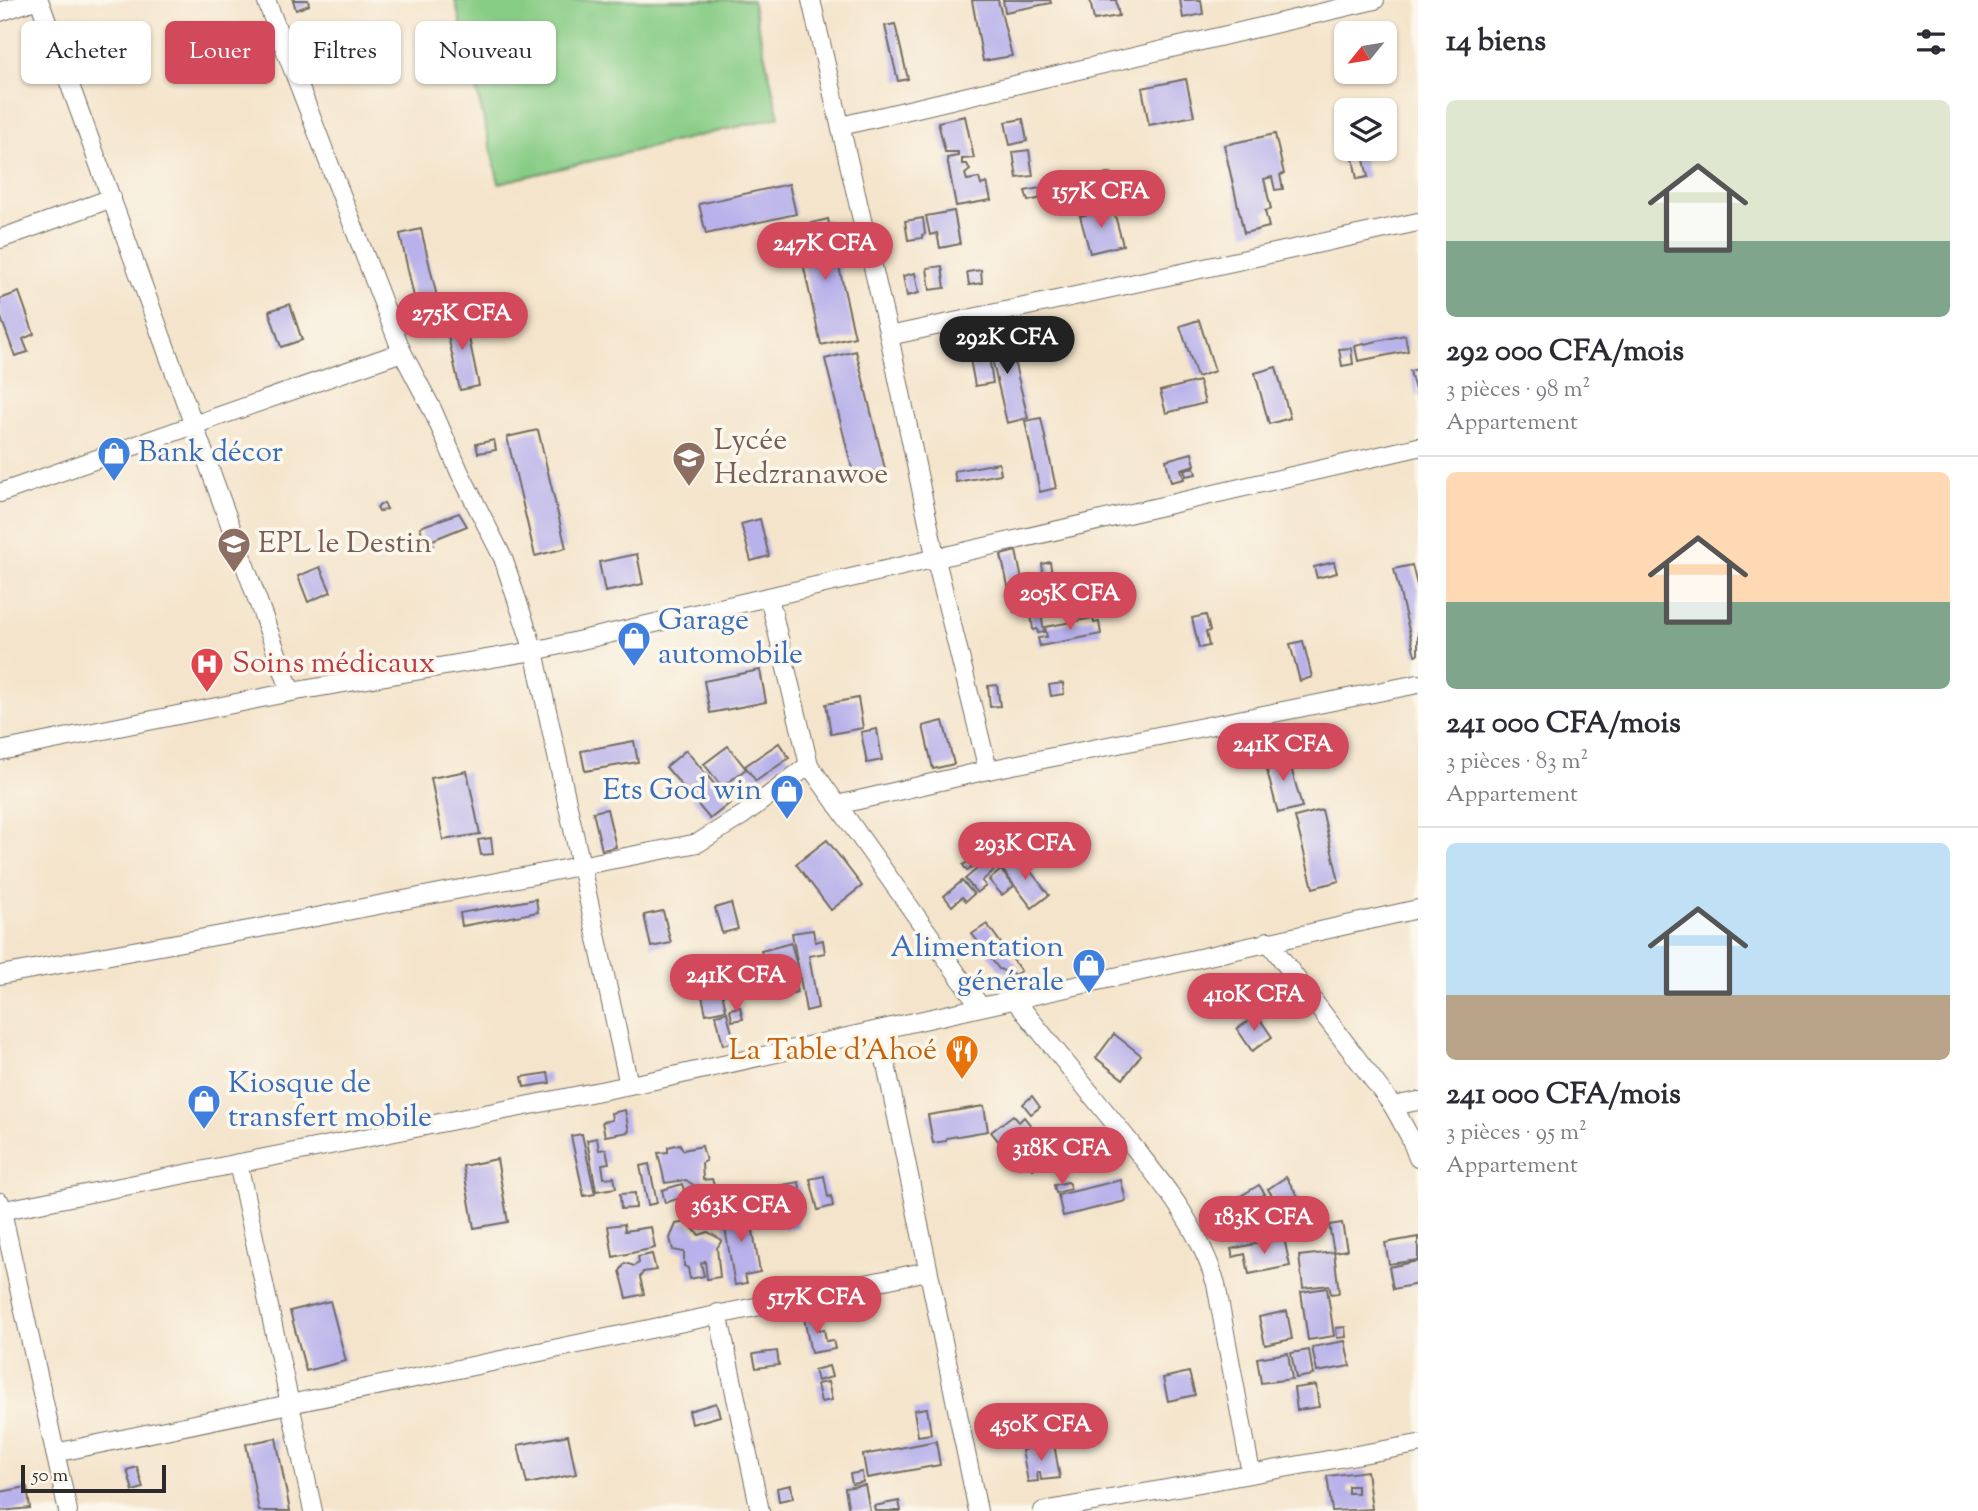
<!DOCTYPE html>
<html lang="fr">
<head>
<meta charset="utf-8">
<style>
  body { margin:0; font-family:"Sorts Mill Goudy",serif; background:#f2f2f3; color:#2b2b33; height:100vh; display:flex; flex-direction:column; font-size:26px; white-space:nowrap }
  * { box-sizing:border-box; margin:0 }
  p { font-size:23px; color:#7c7c81 }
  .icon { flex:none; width:38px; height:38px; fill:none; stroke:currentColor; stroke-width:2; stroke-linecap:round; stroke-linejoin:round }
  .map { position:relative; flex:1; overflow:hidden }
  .drawer { display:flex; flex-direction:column; background:#fff; width:560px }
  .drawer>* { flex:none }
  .hud { position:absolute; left:21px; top:21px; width:665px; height:63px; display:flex; gap:14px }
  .needle { width:46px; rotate:240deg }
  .tools { position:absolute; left:1334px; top:21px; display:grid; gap:14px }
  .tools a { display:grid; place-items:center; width:63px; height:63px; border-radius:10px; background:#fff; box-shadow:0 2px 5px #0004; font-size:35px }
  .scale { position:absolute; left:21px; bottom:18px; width:145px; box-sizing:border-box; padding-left:7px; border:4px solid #2b2b2b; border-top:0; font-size:19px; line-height:24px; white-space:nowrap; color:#2b2b2b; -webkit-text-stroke:5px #fbf7ec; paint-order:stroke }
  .price { position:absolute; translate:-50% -60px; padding:0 16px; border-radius:24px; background:#d1495b; color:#fff; font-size:23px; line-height:46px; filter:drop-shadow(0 2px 4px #0008) }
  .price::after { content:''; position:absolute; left:50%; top:42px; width:21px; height:16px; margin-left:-10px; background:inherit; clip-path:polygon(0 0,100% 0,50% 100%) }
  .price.on { background:#222; color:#fff }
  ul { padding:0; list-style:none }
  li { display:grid; align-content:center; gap:14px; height:371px; padding:0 28px }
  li+li { border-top:2px solid #e1e1e2 }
  li span { display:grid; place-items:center; height:217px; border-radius:10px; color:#555 }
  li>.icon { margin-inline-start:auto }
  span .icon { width:126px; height:126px; fill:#fffc; stroke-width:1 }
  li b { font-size:30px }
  h2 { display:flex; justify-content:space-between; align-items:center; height:84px; padding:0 28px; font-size:30px }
  .tag { padding:0 24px; border-radius:10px; background:#fff; box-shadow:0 2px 5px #0004; font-size:24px; line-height:63px }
  .tag.on { background:#d1495b; color:#fff }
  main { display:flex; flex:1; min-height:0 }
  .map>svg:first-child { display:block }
  .green { fill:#87cc85; stroke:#597c58; stroke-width:2 }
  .building { fill:#b8b1eb; fill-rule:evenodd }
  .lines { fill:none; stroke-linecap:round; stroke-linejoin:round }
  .minor-casing { stroke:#716c63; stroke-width:20 }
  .minor { stroke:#fff; stroke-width:18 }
  .labels { text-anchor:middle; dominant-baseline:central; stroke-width:7; stroke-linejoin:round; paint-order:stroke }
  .education-label { font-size:30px; fill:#785e54; stroke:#fbf7ec; text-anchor:start }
  .shop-label { font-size:30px; fill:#366cbe; stroke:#fbf7ec; text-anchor:start }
  .health-label { font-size:30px; fill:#be3a42; stroke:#fbf7ec; text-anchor:start }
  .food-label { font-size:30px; fill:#c56008; stroke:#fbf7ec; text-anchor:end }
</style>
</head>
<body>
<main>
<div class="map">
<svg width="1418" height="1511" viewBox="0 0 1418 1511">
  <rect width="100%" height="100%" fill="#fbf7ec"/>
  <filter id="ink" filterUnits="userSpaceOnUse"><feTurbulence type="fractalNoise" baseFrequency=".0143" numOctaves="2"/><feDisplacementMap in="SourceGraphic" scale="14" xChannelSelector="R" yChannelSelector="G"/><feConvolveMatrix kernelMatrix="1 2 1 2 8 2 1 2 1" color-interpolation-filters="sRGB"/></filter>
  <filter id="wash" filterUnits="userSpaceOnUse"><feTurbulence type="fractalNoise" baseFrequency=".00686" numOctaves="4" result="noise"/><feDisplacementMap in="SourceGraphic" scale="28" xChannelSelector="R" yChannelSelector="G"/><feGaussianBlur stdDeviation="1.57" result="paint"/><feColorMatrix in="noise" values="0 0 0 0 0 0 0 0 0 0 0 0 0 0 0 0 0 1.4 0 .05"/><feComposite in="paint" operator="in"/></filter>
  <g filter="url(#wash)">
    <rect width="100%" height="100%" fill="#f4e4cb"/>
    <!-- green -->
    <polygon class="green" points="455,0 752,0 779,117 499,183"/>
    <g id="blocks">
      <!-- building -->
      <g class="building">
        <polygon points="293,0 308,0 309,5 296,10"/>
        <polygon points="972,0 998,0 1012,56 983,61"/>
        <polygon points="1003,0 1050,0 1051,3 1005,12"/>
        <polygon points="1090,0 1116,0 1119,16 1094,20"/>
        <polygon points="1180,0 1201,0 1203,14 1183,18"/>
        <polygon points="895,24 908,79 898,81 885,26"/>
        <polygon points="1186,79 1194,116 1149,125 1142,88"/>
        <polygon points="965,116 974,158 962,159 962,164 967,164 970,170 965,174 967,180 979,178 981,185 987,183 991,200 956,206 947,158 958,156 958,152 945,152 938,122"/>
        <polygon points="1023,119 1027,141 1010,145 1005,122"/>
        <polygon points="1275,134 1284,174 1280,175 1283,189 1275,190 1272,177 1264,179 1271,209 1265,211 1269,227 1244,233 1224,145"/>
        <polygon points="1029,150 1033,176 1017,178 1013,152"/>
        <polygon points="1362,151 1368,177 1357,179 1352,153"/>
        <polygon points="1111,173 1114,184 1077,193 1075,182"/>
        <polygon points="1069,182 1071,192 1028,201 1025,191"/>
        <polygon points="789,184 796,214 706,234 699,204"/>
        <polygon points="1115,187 1117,197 1080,206 1077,195"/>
        <polygon points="1113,208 1123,245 1090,253 1080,216"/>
        <polygon points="954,211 960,244 940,248 937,233 930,235 926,216"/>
        <polygon points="923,218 925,234 922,235 922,238 908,240 905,221"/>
        <polygon points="828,219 855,337 821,345 795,227"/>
        <polygon points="421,229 438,301 416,306 400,234"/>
        <polygon points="942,266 945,288 930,290 927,268"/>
        <polygon points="981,270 982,283 969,285 967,272"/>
        <polygon points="915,273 919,293 907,296 903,276"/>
        <polygon points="19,292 34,334 23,339 28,352 15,356 0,315 0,299"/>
        <polygon points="290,304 302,340 281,347 269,311"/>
        <polygon points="464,314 479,386 460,390 444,318"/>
        <polygon points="1199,320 1215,371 1197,377 1180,326"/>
        <polygon points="1006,328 1028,418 1007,423 986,333"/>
        <polygon points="1405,335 1408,351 1358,361 1355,346"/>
        <polygon points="987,344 993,383 975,386 968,348"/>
        <polygon points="1351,348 1353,364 1342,366 1339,349"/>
        <polygon points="856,351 885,469 854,477 825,359"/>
        <polygon points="1276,367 1290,418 1269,424 1255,373"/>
        <polygon points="1418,369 1418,398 1417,398 1410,371"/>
        <polygon points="1199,381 1205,403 1166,413 1160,391"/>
        <polygon points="1041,418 1056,488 1040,492 1025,421"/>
        <polygon points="538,430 566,548 535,556 507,437"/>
        <polygon points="494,440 496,450 478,453 476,444"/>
        <polygon points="1192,453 1195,465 1181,469 1184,479 1171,482 1166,460"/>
        <polygon points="999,463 1001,474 956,482 954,471"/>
        <polygon points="1194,467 1196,474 1186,476 1184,470"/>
        <polygon points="384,503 387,509 379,512 377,507"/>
        <polygon points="459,513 467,526 430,541 433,545 426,546 420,527"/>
        <polygon points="760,519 769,556 751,561 741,524"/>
        <polygon points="1016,551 1028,609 1014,612 1001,555"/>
        <polygon points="637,554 643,584 605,592 599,562"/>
        <polygon points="1050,562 1053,579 1044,581 1042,564"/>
        <polygon points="1334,562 1337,573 1317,578 1314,567"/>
        <polygon points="1412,565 1418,589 1418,654 1415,655 1394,569"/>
        <polygon points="320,567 331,592 308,602 298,576"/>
        <polygon points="1041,612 1044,632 1038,633 1037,629 1033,630 1031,613"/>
        <polygon points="1206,615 1210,631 1206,632 1209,646 1199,648 1192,618"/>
        <polygon points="1093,618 1094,623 1099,622 1101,634 1040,646 1038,638 1047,637 1045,627"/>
        <polygon points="1303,641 1312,677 1300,681 1290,644"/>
        <polygon points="760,670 766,702 710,713 704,681"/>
        <polygon points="1063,683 1064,694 1051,696 1049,685"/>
        <polygon points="997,685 1000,706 990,707 988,686"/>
        <polygon points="858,698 863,728 831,734 826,704"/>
        <polygon points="943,721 954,764 933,769 923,726"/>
        <polygon points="877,729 882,760 867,763 861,732"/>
        <polygon points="634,741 638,762 585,771 581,751"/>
        <polygon points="779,743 789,758 756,781 745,766"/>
        <polygon points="728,746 746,769 722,787 704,764"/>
        <polygon points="686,750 730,803 710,819 666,767"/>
        <polygon points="1287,753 1302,807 1278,813 1264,759"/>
        <polygon points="467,771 480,834 443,840 431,778"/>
        <polygon points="607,809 616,847 602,850 593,812"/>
        <polygon points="1322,810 1339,881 1313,888 1295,817"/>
        <polygon points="491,838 493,854 481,855 478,840"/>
        <polygon points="827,840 862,886 831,910 796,864"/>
        <polygon points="1018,855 1049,895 1032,908 1001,868"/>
        <polygon points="991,857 999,866 982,881 986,886 977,893 965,879"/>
        <polygon points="969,861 972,868 967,871 963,865"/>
        <polygon points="1001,870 1014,886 1002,895 989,880"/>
        <polygon points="962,881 974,894 966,901 962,897 952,906 944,896"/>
        <polygon points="536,899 538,912 462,926 460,913"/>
        <polygon points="731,903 738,929 722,933 715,908"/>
        <polygon points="663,911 671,943 651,947 644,915"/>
        <polygon points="987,924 1021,971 1014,975 999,969 972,934"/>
        <polygon points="813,930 815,942 823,940 825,953 809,956 818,1008 806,1011 792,933"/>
        <polygon points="791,943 800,977 794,978 797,992 774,998 761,951"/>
        <polygon points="721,987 726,1010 706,1014 701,991"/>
        <polygon points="740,1007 743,1019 732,1021 730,1009"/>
        <polygon points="727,1012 734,1042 723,1045 716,1015"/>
        <polygon points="1257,1015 1272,1037 1252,1051 1237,1029"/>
        <polygon points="1114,1034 1141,1055 1123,1079 1096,1058"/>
        <polygon points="548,1073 550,1083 524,1087 522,1077"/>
        <polygon points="1032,1096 1040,1107 1031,1114 1023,1104"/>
        <polygon points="984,1106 988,1131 946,1138 946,1141 933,1143 928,1115"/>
        <polygon points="625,1110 629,1132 605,1136 602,1122 612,1120 611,1113"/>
        <polygon points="1013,1115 1019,1122 1024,1117 1050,1150 1040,1157 1043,1161 1033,1169 1028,1162 1020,1168 991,1132"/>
        <polygon points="582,1134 595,1194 584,1196 571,1136"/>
        <polygon points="597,1138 599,1150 606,1149 609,1163 602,1164 604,1178 614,1177 616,1188 596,1191 587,1140"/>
        <polygon points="680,1144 683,1150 702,1146 706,1161 702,1163 703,1180 712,1179 716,1192 707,1194 686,1180 665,1183 658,1153 668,1152 668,1147"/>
        <polygon points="497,1159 508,1222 474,1228 463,1166"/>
        <polygon points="649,1164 657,1203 648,1205 640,1166"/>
        <polygon points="824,1176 828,1197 831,1196 833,1206 818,1210 810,1179"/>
        <polygon points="1286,1177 1312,1219 1293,1230 1268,1189"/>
        <polygon points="1121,1180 1126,1201 1063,1216 1058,1195"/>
        <polygon points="799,1182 804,1213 796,1214 798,1227 784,1229 777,1186"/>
        <polygon points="1068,1182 1071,1189 1056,1193 1054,1185"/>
        <polygon points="682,1184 686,1196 665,1203 662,1190"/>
        <polygon points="1259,1185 1265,1194 1239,1209 1234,1200"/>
        <polygon points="635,1193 636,1208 621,1209 620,1194"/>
        <polygon points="743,1208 744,1214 750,1213 760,1272 745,1275 747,1283 735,1285 722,1211"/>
        <polygon points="687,1222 699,1235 708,1232 722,1240 717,1248 720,1277 707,1279 705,1261 701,1263 704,1276 690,1279 688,1268 684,1266 684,1252 673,1250 670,1238 676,1224"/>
        <polygon points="1342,1223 1347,1250 1334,1252 1329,1225"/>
        <polygon points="624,1224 625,1231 651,1227 655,1248 613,1257 608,1226"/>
        <polygon points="1280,1224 1283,1236 1247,1241 1245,1229"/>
        <polygon points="1418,1237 1418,1260 1389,1264 1385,1243"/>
        <polygon points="1284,1238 1290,1266 1249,1274 1245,1254 1233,1257 1231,1249"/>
        <polygon points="1334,1252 1339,1293 1331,1294 1329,1285 1303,1288 1299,1256"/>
        <polygon points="652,1254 656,1270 643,1272 640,1277 644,1294 627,1298 620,1271 625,1263 634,1266 639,1263 638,1257"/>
        <polygon points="1418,1261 1418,1284 1393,1289 1389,1267"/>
        <polygon points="1327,1288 1334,1336 1308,1340 1301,1292"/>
        <polygon points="330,1301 346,1361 306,1371 290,1311"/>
        <polygon points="1287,1311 1292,1339 1265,1345 1259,1317"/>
        <polygon points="817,1315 819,1330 824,1329 826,1341 833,1340 835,1349 811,1353 804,1318"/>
        <polygon points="1345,1327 1346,1337 1337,1338 1336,1328"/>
        <polygon points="1345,1341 1350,1366 1317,1372 1312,1347"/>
        <polygon points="1309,1350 1313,1375 1296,1378 1291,1353"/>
        <polygon points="777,1351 779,1365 756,1368 753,1354"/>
        <polygon points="1288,1353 1292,1379 1261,1383 1257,1358"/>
        <polygon points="829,1366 832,1377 817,1381 814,1370"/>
        <polygon points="1189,1372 1195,1395 1168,1401 1163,1378"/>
        <polygon points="828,1382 832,1400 821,1402 817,1384"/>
        <polygon points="1316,1385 1319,1407 1297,1410 1294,1388"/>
        <polygon points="716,1403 720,1416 692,1424 689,1411"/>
        <polygon points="927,1408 931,1434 918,1436 914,1410"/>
        <polygon points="1030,1411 1036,1441 1016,1445 1010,1415"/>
        <polygon points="568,1435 576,1474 527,1484 518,1445"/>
        <polygon points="276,1438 290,1511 259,1511 246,1444"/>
        <polygon points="936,1441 940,1465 867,1478 863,1455"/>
        <polygon points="1054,1444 1060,1478 1041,1480 1040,1472 1037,1472 1038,1481 1028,1482 1022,1450"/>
        <polygon points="137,1467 143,1488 133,1491 127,1470"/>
        <path d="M 1367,1471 L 1372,1509 L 1332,1511 L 1327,1476 ZM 1348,1486 L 1357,1486 L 1357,1493 L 1348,1493 Z"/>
        <polygon points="862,1472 863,1482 852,1484 850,1474"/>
        <polygon points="791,1485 793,1498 779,1501 777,1488"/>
        <polygon points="865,1485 870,1511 849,1511 845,1488"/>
        <polygon points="27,1487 30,1508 0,1511 0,1492"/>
        <polygon points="899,1501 901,1511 875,1511 874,1506"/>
      </g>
    </g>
  </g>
  <g filter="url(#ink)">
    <use href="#blocks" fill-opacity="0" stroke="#716c63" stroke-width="2"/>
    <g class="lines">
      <defs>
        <g id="minor">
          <polyline points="39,0 291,692"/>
          <polyline points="266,0 402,352 433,411 460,473 503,558 534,651 629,1085"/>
          <polyline points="811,0 889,336 936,560 988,770"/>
          <polyline points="0,12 35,0"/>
          <polyline points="841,126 1375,0"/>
          <polyline points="0,239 112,198"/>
          <polyline points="889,336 1418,222"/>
          <polyline points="0,493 402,352"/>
          <polyline points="769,597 809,765 980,1006"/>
          <polyline points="0,751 291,692 534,651 1418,447"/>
          <polyline points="837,805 988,770 1418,684"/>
          <polyline points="1268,941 1393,1106 1410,1137 1418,1158"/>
          <polyline points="0,975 254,929 698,843 743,815 809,765"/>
          <path d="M 1014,999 C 1048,1041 1082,1083 1116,1125 C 1156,1175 1198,1222 1216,1284 L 1251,1473"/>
          <polyline points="879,1030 978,1511"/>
          <polyline points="1393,1106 1418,1101"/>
          <polyline points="238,1163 313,1511"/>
          <polyline points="0,1202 68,1511"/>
          <polyline points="0,1211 660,1079 1418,909"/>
          <polyline points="718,1313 760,1511"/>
          <polyline points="55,1453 928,1271"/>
          <polyline points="1043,1511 1418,1444"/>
        </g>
      </defs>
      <!-- minor casing -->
      <use href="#minor" class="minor-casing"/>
      <!-- minor -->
      <use href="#minor" class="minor"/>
    </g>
  </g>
  <!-- icons -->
  <defs>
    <symbol id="shop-pin" viewBox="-11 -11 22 30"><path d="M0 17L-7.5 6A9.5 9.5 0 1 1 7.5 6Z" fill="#3f7fe0" stroke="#fbf7ec"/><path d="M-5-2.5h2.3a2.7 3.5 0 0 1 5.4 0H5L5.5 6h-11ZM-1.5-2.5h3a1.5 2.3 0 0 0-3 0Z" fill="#fff"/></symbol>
    <symbol id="school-pin" viewBox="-11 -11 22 30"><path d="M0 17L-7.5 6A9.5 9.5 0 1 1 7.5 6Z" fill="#8d6e63" stroke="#fbf7ec"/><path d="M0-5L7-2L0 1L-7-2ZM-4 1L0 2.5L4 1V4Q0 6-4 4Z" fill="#fff"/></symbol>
    <symbol id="hospital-pin" viewBox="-11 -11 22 30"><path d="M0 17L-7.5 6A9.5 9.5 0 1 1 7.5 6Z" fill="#e0444e" stroke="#fbf7ec"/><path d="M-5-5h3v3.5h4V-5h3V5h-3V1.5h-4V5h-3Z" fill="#fff"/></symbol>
    <symbol id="restaurant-pin" viewBox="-11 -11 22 30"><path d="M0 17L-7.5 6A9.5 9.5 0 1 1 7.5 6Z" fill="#e8710a" stroke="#fbf7ec"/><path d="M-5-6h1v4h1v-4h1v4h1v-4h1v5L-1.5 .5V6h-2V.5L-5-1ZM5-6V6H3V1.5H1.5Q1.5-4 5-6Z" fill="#fff"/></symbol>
  </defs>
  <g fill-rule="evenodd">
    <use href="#shop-pin" x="95" y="434" width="38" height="52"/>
    <use href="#school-pin" x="670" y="439" width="38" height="52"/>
    <use href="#school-pin" x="215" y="525" width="38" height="52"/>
    <use href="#shop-pin" x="615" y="619" width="38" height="52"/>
    <use href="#hospital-pin" x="188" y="645" width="38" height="52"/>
    <use href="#shop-pin" x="768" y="772" width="38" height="52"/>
    <use href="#shop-pin" x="1070" y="946" width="38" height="52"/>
    <use href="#restaurant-pin" x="943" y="1032" width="38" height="52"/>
    <use href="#shop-pin" x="185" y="1082" width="38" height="52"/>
  </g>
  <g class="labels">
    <!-- education labels -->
    <g class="education-label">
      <text x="714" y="441">Lycée<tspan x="714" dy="34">Hedzranawoe</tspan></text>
      <text x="258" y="544">EPL le Destin</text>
    </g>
    <!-- shop labels -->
    <g class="shop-label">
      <text x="138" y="453">Bank décor</text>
      <text x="658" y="621">Garage<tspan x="658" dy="34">automobile</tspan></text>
      <text x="762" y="791" text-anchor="end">Ets God win</text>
      <text x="1064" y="948" text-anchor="end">Alimentation<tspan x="1064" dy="34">générale</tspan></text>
      <text x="228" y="1084">Kiosque de<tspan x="228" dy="34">transfert mobile</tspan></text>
    </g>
    <!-- health labels -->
    <g class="health-label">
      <text x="232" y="664">Soins médicaux</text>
    </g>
    <!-- food labels -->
    <g class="food-label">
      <text x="937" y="1051">La Table d’Ahoé</text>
    </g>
  </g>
</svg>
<div class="tools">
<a><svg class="needle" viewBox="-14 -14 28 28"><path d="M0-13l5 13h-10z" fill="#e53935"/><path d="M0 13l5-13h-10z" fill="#7c7c81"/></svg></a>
<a><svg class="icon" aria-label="layers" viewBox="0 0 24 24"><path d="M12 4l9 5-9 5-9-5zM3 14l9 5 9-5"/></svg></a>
</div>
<div class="scale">50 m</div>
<b class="price" style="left:1101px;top:230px">157K CFA</b>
<b class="price" style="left:825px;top:282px">247K CFA</b>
<b class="price" style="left:462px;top:352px">275K CFA</b>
<b class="price on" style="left:1007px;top:376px">292K CFA</b>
<b class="price" style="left:1070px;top:632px">205K CFA</b>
<b class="price" style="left:1283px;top:783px">241K CFA</b>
<b class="price" style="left:1025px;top:882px">293K CFA</b>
<b class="price" style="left:736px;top:1014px">241K CFA</b>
<b class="price" style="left:1254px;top:1033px">410K CFA</b>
<b class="price" style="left:1062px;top:1187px">318K CFA</b>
<b class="price" style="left:741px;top:1244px">363K CFA</b>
<b class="price" style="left:1264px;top:1256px">183K CFA</b>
<b class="price" style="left:817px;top:1336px">517K CFA</b>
<b class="price" style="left:1041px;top:1463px">450K CFA</b>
<div class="hud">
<a class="tag">Acheter</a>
<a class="tag on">Louer</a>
<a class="tag">Filtres</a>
<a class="tag">Nouveau</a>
</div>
</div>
<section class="drawer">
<h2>14 biens<svg class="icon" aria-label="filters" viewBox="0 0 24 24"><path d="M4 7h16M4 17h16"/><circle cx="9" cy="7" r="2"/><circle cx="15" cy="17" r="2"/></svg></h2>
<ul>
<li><span style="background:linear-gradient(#dfe7d0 65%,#7fa58c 0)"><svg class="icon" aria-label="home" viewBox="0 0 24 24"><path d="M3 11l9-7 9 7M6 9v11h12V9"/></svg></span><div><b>292 000 CFA/mois</b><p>3 pièces · 98 m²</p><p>Appartement</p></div></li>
<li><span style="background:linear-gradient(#ffd9b3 60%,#7fa58c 0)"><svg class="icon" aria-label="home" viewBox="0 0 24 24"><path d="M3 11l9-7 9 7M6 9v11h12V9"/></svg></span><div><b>241 000 CFA/mois</b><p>3 pièces · 83 m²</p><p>Appartement</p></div></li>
<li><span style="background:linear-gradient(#bfe0f5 70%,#b9a48a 0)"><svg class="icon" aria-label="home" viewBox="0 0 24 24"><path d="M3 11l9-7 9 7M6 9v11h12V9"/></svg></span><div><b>241 000 CFA/mois</b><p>3 pièces · 95 m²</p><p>Appartement</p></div></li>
</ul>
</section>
</main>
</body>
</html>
